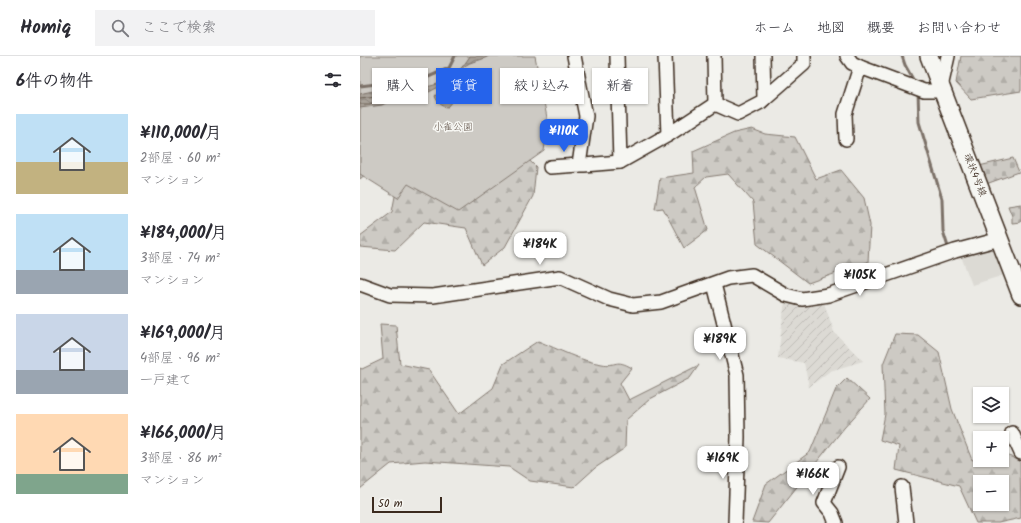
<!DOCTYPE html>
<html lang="ja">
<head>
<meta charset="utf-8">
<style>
  body { margin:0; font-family:Kalam,"Klee One",sans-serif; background:#f2f2f3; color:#2b2b33; height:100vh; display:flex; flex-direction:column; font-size:15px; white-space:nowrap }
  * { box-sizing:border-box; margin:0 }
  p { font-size:13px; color:#7c7c81 }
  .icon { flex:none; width:22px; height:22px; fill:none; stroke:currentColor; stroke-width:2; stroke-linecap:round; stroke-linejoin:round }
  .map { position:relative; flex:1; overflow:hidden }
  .details { display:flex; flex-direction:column; background:#fff; width:360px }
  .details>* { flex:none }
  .banner { position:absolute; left:12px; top:12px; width:380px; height:36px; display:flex; gap:8px }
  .tools { position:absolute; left:613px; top:331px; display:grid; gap:8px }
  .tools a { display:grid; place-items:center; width:36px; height:36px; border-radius:0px; background:#fff; box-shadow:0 1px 3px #0004; font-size:20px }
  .scale { position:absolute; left:12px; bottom:10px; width:70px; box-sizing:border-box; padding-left:4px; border:2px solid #3b2a1e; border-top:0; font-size:11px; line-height:14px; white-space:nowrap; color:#3b2a1e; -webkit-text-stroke:3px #f6f6f2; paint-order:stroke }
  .price { position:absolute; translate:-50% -34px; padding:0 9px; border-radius:8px; background:#fff; color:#222; font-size:13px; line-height:26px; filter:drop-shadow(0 1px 2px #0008) }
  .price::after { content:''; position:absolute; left:50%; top:24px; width:12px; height:9px; margin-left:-6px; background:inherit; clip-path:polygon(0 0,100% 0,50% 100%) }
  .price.current { background:#2563eb; color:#fff }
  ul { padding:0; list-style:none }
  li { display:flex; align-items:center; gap:12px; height:100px; padding:0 16px }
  li span { display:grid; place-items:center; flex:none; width:112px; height:80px; border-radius:0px; color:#555 }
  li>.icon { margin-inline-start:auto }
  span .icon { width:48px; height:48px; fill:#fffc; stroke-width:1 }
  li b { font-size:17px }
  h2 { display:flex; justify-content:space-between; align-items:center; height:48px; padding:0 16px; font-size:17px }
  .chip { padding:0 14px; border-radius:0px; background:#fff; box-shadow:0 1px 3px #0004; font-size:14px; line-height:36px }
  .chip.current { background:#2563eb; color:#fff }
  header { display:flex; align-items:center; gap:24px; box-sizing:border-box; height:56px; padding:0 20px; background:#fff; border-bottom:1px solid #e1e1e2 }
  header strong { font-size:19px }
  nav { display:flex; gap:22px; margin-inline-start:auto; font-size:14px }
  .search { width:280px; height:36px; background:#f2f2f3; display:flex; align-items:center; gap:10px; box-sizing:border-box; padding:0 14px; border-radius:0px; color:#7c7c81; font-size:15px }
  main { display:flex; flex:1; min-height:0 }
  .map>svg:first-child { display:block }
  .built { fill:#dcdad4 }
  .industrial { fill:url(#industrial-furrows) }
  .forest { fill:url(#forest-firs); stroke:#847a71; fill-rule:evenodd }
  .cemetery { fill:url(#cemetery-stones); stroke:#847a71 }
  .park { fill:#cdcac4; stroke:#847a71 }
  .water { fill:url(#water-waves); stroke:#7c7167 }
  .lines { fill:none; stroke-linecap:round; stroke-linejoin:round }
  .shore { stroke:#675a4f; stroke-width:1 }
  .stream { stroke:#7c7167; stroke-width:3 }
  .minor-casing { stroke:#3b2a1e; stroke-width:16 }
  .major-casing { stroke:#3b2a1e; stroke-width:20 }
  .minor { stroke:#f6f6f2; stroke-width:13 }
  .major { stroke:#f6f6f2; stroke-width:17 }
  .labels { text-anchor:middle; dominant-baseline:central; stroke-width:3; stroke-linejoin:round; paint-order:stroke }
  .park-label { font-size:10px; fill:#605248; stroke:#f6f6f2 }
  .street-label { font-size:10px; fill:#3b2a1e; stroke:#f6f6f2 }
</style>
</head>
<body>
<header>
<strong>Homiq</strong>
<div class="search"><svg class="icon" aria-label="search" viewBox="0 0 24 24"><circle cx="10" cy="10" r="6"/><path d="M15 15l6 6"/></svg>ここで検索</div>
<nav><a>ホーム</a><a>地図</a><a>概要</a><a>お問い合わせ</a></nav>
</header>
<main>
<section class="details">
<h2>6件の物件<svg class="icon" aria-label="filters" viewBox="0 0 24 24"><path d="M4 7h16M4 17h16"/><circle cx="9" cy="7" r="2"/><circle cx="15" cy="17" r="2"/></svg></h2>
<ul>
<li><span style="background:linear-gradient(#bfe0f5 60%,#c2b280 0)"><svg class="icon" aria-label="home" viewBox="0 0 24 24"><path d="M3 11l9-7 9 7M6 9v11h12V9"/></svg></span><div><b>¥110,000/月</b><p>2部屋 · 60 m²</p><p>マンション</p></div></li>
<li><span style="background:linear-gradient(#bfe0f5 70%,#9aa5b1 0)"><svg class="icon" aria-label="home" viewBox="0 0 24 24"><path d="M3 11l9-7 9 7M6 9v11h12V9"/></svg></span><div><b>¥184,000/月</b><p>3部屋 · 74 m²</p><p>マンション</p></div></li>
<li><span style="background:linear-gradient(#c9d6e8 70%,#9aa5b1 0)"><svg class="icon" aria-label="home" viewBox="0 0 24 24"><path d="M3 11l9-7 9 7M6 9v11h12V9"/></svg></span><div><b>¥169,000/月</b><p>4部屋 · 96 m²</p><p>一戸建て</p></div></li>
<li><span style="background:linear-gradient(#ffd9b3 75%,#7fa58c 0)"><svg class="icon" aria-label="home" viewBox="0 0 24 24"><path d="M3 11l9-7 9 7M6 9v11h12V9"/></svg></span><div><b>¥166,000/月</b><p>3部屋 · 86 m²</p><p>マンション</p></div></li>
</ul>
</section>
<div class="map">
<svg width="661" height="467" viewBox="0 0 661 467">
  <defs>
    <pattern id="industrial-furrows" width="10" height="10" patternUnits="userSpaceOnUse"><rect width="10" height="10" fill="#dcdad4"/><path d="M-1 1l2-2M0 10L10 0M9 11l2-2" fill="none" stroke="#bebbb6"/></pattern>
    <pattern id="forest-firs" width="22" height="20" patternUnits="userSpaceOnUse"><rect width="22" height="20" fill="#cdcac4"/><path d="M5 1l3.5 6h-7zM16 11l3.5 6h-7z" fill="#b1aea8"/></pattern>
    <pattern id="cemetery-stones" width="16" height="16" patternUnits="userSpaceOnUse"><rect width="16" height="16" fill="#cdcac4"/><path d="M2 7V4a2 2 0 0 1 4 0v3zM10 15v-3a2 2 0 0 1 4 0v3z" fill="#b1aea8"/></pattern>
    <pattern id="water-waves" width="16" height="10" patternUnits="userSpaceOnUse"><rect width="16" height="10" fill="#a8a198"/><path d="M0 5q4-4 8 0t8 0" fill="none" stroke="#8a837b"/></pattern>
  </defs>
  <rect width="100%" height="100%" fill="#ebeae5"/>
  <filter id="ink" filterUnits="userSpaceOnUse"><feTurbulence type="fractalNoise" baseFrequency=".025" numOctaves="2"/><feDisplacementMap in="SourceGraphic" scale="8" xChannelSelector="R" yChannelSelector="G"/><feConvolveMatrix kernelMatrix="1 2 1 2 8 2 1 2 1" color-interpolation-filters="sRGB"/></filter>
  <g filter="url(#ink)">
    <!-- built -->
    <polygon class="built" points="633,192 644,219 612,229 601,200"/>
    <!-- industrial -->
    <polygon class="industrial" points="425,244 463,244 474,276 503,305 470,315 449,331 444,307 418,302"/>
    <!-- forest -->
    <g class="forest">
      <polygon points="601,0 661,0 661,35 611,43 596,27"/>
      <polygon points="0,48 143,79 176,111 173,140 145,191 122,209 106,172 64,166 35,194 0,191 0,180 32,156 39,119 13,112 0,123"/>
      <polygon points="392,73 405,78 435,81 456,123 481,114 504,142 510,169 508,206 448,227 397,188 393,146 368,118 346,121 335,131 348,174 324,192 303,152 295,153 300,122 334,117 333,95 374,77"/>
      <path d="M 20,268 L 36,269 L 40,308 L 69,314 L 99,358 L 133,332 L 143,308 L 178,285 C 198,293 220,305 242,308 C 257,311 255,302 272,312 L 260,327 L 269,344 L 339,309 L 330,322 L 290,343 L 266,364 L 265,392 L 235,412 L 214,431 L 170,425 L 149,411 L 65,405 L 31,408 L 0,433 L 0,312 L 2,313 L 23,303 Z"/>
      <path d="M 535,278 L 558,279 L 579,296 L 592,353 L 612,404 L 620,401 L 620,404 L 642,404 L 642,397 L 660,405 L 661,462 L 638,467 L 616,467 L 599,430 L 536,414 L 539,390 L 520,384 L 525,358 L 523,308 ZM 620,426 L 642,426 L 642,448 L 620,448 Z"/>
      <polygon points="487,322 510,343 484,372 408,467 392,466 406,428 450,396 476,333"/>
    </g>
    <!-- cemetery -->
    <g class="cemetery">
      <polygon points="653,102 659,116 626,128 619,110"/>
      <polygon points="661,148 661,166 652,167 652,160 648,150"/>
    </g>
    <!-- park -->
    <polygon class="park" points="0,0 175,0 188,67 184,95 98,156 48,128 38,142 0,118"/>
    <!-- water -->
    <path class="water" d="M 110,0 L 129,0 C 117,7 109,3 99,16 C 90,26 99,42 88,51 C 82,51 77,46 75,40 L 81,33 L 91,31 L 92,24 L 69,36 L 52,37 L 35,42 L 22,49 L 0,52 L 0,38 C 42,26 82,46 110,0 Z"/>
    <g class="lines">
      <!-- shore -->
      <polyline class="shore" points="0,42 24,39 26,41 10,48 0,48"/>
      <!-- stream -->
      <g class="stream">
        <polyline points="542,0 545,9 555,27"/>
        <polyline points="0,30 66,22 89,12 95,0"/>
        <polyline points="558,36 559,66 582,143 583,175 588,191"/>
      </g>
      <defs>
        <g id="minor">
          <polyline points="214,0 226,60 219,109 224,109 260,106 308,79 355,48 378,58 401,46 404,43 403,0"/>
          <polyline points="257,0 260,106"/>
          <polyline points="305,0 308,79"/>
          <polyline points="354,0 355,48"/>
          <polyline points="487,0 492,7 500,11 564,35 575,35 581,31 588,0"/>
          <polyline points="404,43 444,8 444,0"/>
          <polyline points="486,83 485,58 500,11"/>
          <polyline points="190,111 219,109"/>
          <polyline points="0,228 30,239 73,240 200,221 249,243 273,249 301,246 368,222 392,219 426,239 442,243 468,239 595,195 640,183"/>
          <polyline points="354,228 377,319 378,381 375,467"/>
          <polyline points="652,377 661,397"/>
          <polyline points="542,431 546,467"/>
          <polyline points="476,467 472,457 464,447 478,411"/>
        </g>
        <polyline id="major" points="569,0 661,239"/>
      </defs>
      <!-- minor casing -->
      <use href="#minor" class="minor-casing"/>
      <!-- major casing -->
      <use href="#major" class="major-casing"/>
      <!-- minor -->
      <use href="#minor" class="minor"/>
      <!-- major -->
      <use href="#major" class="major"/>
    </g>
  </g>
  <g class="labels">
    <!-- park labels -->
    <g class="park-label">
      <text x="93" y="71">小雀公園</text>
    </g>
    <!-- street labels -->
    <g class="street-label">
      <text transform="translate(615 119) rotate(68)">環状4号線</text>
    </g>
  </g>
</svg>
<div class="tools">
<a><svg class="icon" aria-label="layers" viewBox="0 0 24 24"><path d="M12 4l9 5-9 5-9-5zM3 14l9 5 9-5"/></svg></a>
<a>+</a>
<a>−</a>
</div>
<div class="scale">50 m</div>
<b class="price current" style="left:204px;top:97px">¥110K</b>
<b class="price" style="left:180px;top:210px">¥184K</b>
<b class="price" style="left:500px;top:241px">¥105K</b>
<b class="price" style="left:360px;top:305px">¥189K</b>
<b class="price" style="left:363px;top:424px">¥169K</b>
<b class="price" style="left:453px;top:440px">¥166K</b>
<div class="banner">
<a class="chip">購入</a>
<a class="chip current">賃貸</a>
<a class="chip">絞り込み</a>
<a class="chip">新着</a>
</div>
</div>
</main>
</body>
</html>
